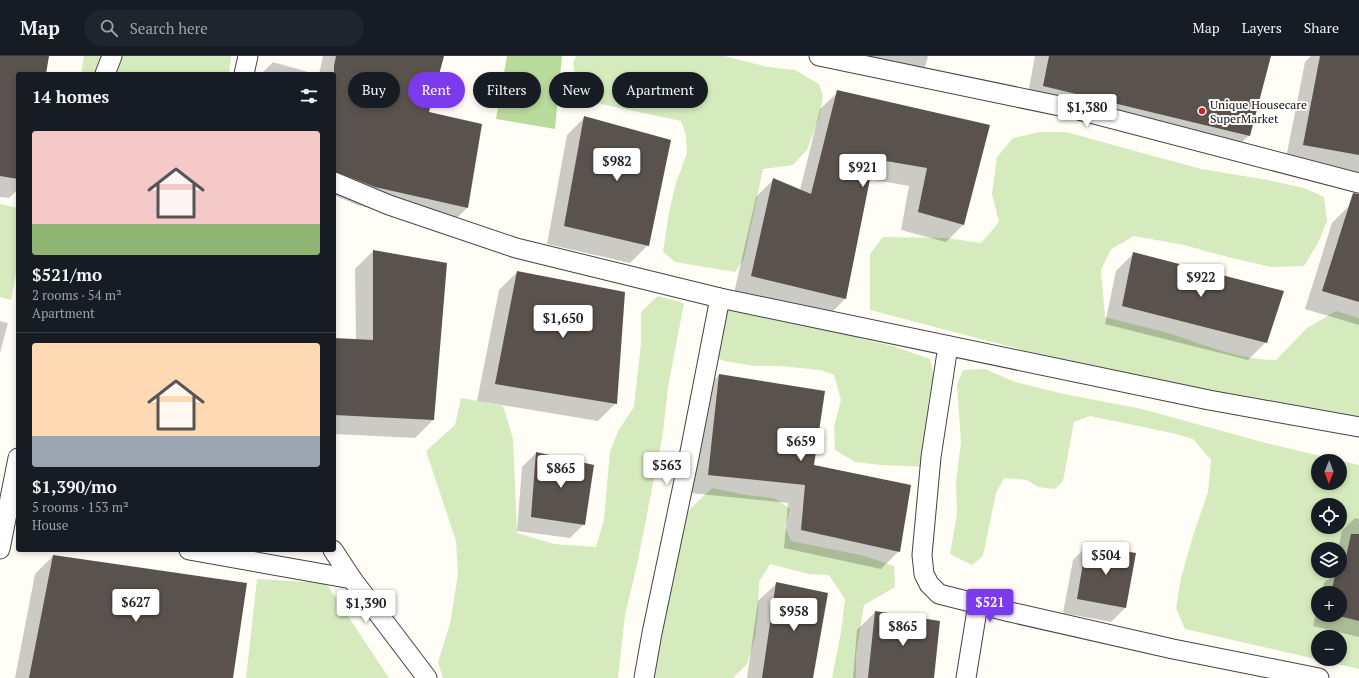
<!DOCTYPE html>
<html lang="en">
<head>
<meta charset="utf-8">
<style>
  body { margin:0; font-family:"PT Serif",serif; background:#20242c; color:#f1f3f6; height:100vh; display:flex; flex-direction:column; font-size:15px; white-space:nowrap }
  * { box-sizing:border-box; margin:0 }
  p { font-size:13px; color:#9ea1a6 }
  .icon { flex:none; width:22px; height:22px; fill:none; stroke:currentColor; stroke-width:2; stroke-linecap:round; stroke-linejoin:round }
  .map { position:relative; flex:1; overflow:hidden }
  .side { position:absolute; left:16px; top:16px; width:320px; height:480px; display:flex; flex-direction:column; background:#171b24; border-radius:4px; box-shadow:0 2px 6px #0003 }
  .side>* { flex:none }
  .guide { position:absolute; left:348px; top:16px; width:380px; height:36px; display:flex; gap:8px }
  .needle { width:26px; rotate:181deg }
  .controls { position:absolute; left:1311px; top:398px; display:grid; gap:8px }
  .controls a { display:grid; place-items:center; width:36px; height:36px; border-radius:50%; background:#171b24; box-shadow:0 2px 6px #0003; font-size:20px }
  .price { position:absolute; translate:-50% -34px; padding:0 9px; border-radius:4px; background:#fff; color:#222; font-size:13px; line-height:26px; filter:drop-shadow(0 1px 2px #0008) }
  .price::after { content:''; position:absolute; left:50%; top:24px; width:12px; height:9px; margin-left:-6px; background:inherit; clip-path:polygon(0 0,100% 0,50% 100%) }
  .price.on { background:#7c3aed; color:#fff }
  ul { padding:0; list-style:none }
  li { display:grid; align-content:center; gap:8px; height:212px; padding:0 16px }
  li+li { border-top:1px solid #363941 }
  li span { display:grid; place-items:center; height:124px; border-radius:4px; color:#555 }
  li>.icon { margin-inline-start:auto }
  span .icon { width:72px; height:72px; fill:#fffc; stroke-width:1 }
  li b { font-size:17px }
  h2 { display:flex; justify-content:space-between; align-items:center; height:48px; padding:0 16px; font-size:17px }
  .tag { padding:0 14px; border-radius:18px; background:#171b24; box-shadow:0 2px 6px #0003; font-size:14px; line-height:36px }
  .tag.on { background:#7c3aed; color:#fff }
  header { display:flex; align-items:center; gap:24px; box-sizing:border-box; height:56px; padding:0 20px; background:#171b24; border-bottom:1px solid #363941 }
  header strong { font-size:19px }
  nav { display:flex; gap:22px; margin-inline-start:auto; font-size:14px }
  .search { width:280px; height:36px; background:#20242c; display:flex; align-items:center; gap:10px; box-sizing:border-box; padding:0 14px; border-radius:22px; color:#9ea1a6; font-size:15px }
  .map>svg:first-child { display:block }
  .green { fill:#d5ebbd; fill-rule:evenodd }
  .forest { fill:#b9dc9c }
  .shadow { fill:#0003 }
  .building { fill:#5a524d }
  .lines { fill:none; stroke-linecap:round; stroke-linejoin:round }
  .minor-casing { stroke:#444; stroke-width:21 }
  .minor { stroke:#fff; stroke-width:19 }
  .poi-dot { fill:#c4262e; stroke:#fff; stroke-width:1.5 }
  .labels { text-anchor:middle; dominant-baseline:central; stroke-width:4; stroke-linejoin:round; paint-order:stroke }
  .poi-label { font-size:12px; fill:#111; stroke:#fff; text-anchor:start }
</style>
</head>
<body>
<header>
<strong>Map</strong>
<div class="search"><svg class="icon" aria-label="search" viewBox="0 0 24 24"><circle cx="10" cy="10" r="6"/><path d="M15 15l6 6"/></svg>Search here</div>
<nav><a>Map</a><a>Layers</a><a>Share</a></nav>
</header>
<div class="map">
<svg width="1359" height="622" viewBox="0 0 1359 622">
  <rect width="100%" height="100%" fill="#fffdf5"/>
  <!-- green -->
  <g class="green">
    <polygon points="84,0 231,0 229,18 81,18"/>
    <polygon points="576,0 724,0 768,11 795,14 819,28 823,40 819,62 807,94 793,109 763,113 744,203 735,216 675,206 663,196 669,156 676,127 687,97 686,79 681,65 591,46 577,32 573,7"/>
    <path d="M 1040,76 L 1066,76 L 1201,113 L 1268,124 L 1304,132 L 1324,141 L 1327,165 L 1318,187 L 1304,210 L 1271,211 L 1228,201 L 1184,189 L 1134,180 L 1111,193 L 1101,214 L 1105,261 C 1123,266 1142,270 1161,275 C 1199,286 1236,304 1276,304 L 1307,272 L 1336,255 L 1359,262 L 1359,376 L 1260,356 L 870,254 L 870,198 L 883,181 L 947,182 L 981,187 L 999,166 L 992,138 L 997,101 L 1013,82 Z"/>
    <polygon points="0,148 18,152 18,206 11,244 0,241"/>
    <polygon points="658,240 684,247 668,331 663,377 637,509 625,559 618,622 443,622 438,606 450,568 458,518 456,485 426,395 455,369 461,342 503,350 513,383 517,477 554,488 596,491 604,463 610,396 618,375 634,351 641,287 641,256"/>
    <polygon points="717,251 818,269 866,284 893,290 930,303 934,321 928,348 929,376 926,411 881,409 855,406 835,394 834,371 841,344 834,319 820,314 780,310 754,310 724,305 704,295"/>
    <path d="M 985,313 L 1015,326 L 1064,338 L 1142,353 L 1266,387 L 1359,409 L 1359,613 L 1185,573 L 1176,552 L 1181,522 L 1193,480 L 1208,436 L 1211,404 L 1193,383 L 1172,377 L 1090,360 L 1074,366 L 1063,425 L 1055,433 L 1038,431 L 1027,424 L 1004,422 L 996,437 L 983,500 L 972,509 L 950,498 L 957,458 L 956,426 L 961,386 L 957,329 L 963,314 ZM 1318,405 L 1340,405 L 1340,427 L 1318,427 ZM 1318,449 L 1340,449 L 1340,471 L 1318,471 ZM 1318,493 L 1340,493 L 1340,515 L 1318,515 ZM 1318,537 L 1340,537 L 1340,559 L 1318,559 ZM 1318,581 L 1340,581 L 1340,603 L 1318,603 Z"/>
    <polygon points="712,432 746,439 774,442 790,453 785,471 791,485 865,500 894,510 895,531 864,549 856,598 856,622 832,622 841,576 845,543 829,519 809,518 770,508 759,526 758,557 755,582 747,608 733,622 649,622 677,475 690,453"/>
    <polygon points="257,523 326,527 389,622 246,622"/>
  </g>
  <!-- forest -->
  <polygon class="forest" points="507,0 562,0 555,73 496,63"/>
  <!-- shadow -->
  <g class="shadow">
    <polygon points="0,0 48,0 45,18 18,18 18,133 9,142 0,141"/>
    <polygon points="323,0 443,0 428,56 481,69 467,152 449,170 357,149 334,139 334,18 319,18"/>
    <polygon points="867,0 928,0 925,11 908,28 862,19"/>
    <polygon points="1035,0 1270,0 1249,79 1232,97 1026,48"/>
    <polygon points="1311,0 1359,0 1359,120 1285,107 1305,6"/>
    <polygon points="273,6 315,18 261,18"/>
    <polygon points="838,36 989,70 963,169 946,186 901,174 909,130 869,123 845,243 827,261 734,237 756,141 774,123 800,134 820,53"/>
    <polygon points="585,61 648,189 630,207 547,188 567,79"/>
    <polygon points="1350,149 1359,151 1359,269 1305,253 1332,167"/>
    <polygon points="373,195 433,364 415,382 334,378 334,283 356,284 355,213"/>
    <polygon points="1134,197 1266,286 1248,304 1105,268 1116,215"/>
    <polygon points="517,216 616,347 598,365 477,345 499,234"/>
    <polygon points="0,265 8,267 0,297"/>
    <polygon points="719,319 813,409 899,495 881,513 784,492 788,447 690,437 701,337"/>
    <polygon points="536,397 584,468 570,482 517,475 522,411"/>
    <polygon points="1355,462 1359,463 1359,581 1313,570 1318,550 1318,559 1340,559 1340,537 1321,537 1324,527 1333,519 1333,515 1340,515 1340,493 1338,493 1342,475"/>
    <polygon points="1087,490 1125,552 1111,566 1063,557 1073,504"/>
    <polygon points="53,500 232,622 15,622 35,518"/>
    <polygon points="776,528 812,622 747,622 758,545"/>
    <polygon points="875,556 933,622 853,622 857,574"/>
  </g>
  <!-- building -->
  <g class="building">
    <polygon points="0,0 49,0 46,18 18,18 18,123 0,120"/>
    <polygon points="336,0 444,0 429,56 482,68 468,152 375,131 334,115 334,10"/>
    <polygon points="1049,0 1271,0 1250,80 1043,30"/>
    <polygon points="1320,0 1359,0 1359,99 1303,89"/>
    <polygon points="837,34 990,69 964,169 918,156 927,112 874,103 846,243 751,220 773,122 811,138"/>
    <polygon points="584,60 671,84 649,190 564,170"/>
    <polygon points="1353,137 1359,138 1359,246 1322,235"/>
    <polygon points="373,194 447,207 434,364 334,359 334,282 373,284"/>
    <polygon points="1133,196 1284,235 1267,287 1122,250"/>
    <polygon points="517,215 625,236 617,348 495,328"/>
    <polygon points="719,318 825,335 814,409 911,429 900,496 801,474 805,429 708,419"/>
    <polygon points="536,396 594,409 585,469 531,461"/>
    <polygon points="1351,478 1359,478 1359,565 1335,559 1340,559 1340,537 1331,537 1336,515 1343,515"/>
    <polygon points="1086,489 1136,497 1126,552 1077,543"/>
    <polygon points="53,499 247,527 233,622 29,622"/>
    <polygon points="776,526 828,537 813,622 762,622"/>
    <polygon points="875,555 940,565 934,622 868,622"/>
  </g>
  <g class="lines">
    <defs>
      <g id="minor">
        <polyline points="819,0 1079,54 1359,127"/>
        <polyline points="105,18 112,0"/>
        <polyline points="244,18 248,0"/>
        <polyline points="334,126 389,149 516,192 720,242 1209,344 1359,371"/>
        <polyline points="948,290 931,401 922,499 924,518 929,528 939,538 1010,556 1173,593 1319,622"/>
        <polyline points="0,493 18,402"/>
        <polyline points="189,494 352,523"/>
        <polyline points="333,494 352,523 427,622"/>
        <polyline points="644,622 652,577 689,401 720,242"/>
        <polyline points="966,622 978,548"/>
      </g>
    </defs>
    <!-- minor casing -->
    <use href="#minor" class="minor-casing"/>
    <!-- minor -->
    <use href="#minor" class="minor"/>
  </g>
  <!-- markers -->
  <circle class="poi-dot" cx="1202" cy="55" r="4"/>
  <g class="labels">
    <!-- poi labels -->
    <g class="poi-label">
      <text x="1210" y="48">Unique Housecare<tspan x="1210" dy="14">SuperMarket</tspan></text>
    </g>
  </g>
</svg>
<div class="controls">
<a><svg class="needle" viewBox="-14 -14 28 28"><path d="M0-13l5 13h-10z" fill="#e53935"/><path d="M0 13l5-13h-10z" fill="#9ea1a6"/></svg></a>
<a><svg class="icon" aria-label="locate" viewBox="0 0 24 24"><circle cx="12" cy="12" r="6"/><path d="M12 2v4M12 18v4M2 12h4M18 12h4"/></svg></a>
<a><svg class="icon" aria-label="layers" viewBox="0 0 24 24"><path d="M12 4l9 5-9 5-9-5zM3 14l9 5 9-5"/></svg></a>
<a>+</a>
<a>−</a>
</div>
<b class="price" style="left:1087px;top:72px">$1,380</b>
<b class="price" style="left:617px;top:126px">$982</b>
<b class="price" style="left:863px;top:132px">$921</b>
<b class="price" style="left:1201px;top:242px">$922</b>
<b class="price" style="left:563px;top:283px">$1,650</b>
<b class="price" style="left:801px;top:406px">$659</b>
<b class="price" style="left:667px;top:430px">$563</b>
<b class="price" style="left:561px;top:433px">$865</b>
<b class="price" style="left:1106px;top:520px">$504</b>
<b class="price" style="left:136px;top:567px">$627</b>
<b class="price on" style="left:990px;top:567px">$521</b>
<b class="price" style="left:366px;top:568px">$1,390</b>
<b class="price" style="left:794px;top:576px">$958</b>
<b class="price" style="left:903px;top:591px">$865</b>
<div class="guide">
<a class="tag">Buy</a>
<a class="tag on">Rent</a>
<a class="tag">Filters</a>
<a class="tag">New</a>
<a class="tag">Apartment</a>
</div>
<section class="side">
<h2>14 homes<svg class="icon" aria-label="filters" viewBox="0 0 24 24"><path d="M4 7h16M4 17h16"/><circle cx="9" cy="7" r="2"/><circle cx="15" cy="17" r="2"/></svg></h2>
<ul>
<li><span style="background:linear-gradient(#f6c9c9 75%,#8fb573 0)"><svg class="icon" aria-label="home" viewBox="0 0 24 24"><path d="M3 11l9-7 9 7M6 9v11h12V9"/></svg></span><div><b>$521/mo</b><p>2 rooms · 54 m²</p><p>Apartment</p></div></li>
<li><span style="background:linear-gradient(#ffd9b3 75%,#9aa5b1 0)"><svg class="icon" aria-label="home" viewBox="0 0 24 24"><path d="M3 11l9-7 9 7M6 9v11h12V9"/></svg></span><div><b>$1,390/mo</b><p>5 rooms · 153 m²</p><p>House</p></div></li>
</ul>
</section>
</div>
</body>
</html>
